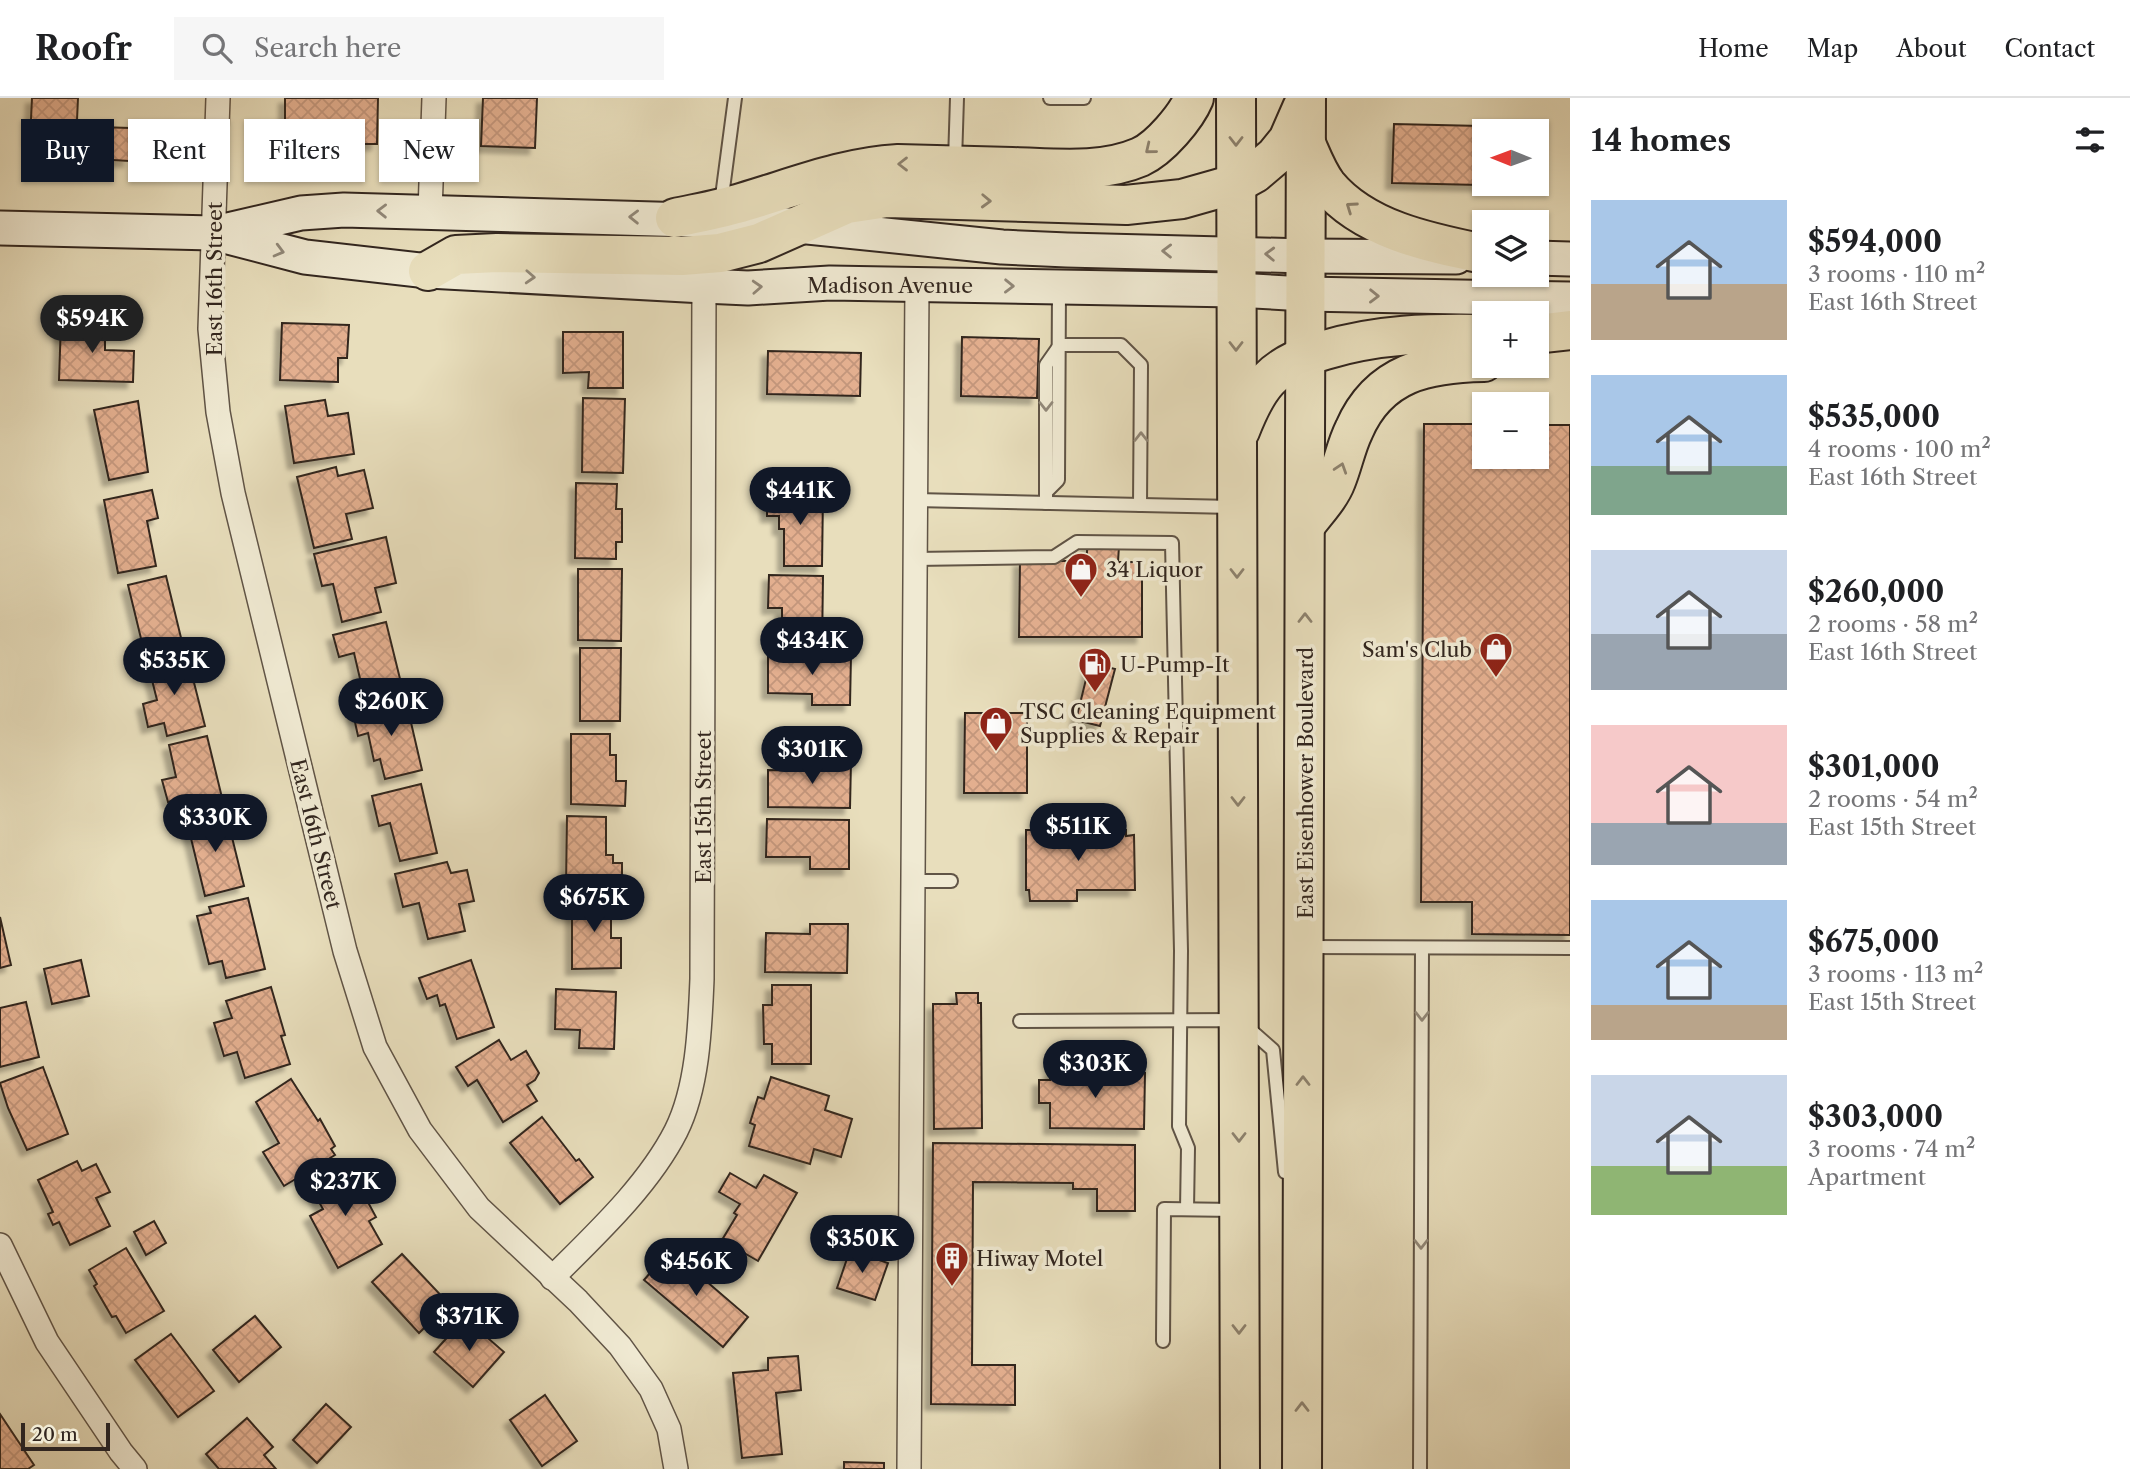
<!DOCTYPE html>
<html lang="en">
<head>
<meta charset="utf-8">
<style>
  body { margin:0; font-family:"Libre Caslon Text",serif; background:#f6f6f6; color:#202124; height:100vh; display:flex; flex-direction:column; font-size:26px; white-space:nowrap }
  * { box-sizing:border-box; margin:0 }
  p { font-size:23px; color:#757577 }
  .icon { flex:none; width:38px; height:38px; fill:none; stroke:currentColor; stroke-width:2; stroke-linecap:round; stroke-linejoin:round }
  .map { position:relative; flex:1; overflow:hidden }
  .side { display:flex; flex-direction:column; background:#fff; width:560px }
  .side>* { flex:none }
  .hud { position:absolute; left:21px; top:21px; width:665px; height:63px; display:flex; gap:14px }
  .needle { width:46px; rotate:271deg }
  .fabs { position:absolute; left:1472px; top:21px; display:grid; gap:14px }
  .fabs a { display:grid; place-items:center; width:77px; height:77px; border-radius:0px; background:#fff; box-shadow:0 2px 5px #0004; font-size:35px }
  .scale { position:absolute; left:21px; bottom:18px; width:89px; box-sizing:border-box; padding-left:7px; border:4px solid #32261f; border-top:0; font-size:19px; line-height:24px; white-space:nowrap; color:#32261f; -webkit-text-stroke:5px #f0ead3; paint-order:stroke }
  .price { position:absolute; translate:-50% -60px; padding:0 16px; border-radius:24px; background:#111827; color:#fff; font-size:23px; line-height:46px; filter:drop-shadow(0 2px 4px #0008) }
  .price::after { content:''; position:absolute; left:50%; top:42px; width:21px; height:16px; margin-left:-10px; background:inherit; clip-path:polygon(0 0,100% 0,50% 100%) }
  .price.current { background:#222; color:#fff }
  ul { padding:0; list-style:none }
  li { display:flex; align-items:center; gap:21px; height:175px; padding:0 21px }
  li span { display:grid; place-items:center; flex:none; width:196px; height:140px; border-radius:0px; color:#555 }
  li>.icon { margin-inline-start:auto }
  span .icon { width:84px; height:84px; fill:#fffc; stroke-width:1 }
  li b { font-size:30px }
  h2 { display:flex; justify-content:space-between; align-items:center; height:84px; padding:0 21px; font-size:30px }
  .chip { padding:0 24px; border-radius:0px; background:#fff; box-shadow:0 2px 5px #0004; font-size:24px; line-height:63px }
  .chip.current { background:#111827; color:#fff }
  header { display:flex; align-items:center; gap:42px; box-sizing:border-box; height:98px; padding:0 35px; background:#fff; border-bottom:2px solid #e0e0e0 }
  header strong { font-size:33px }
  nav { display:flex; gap:38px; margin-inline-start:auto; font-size:24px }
  .search { width:490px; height:63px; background:#f6f6f6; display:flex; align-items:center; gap:18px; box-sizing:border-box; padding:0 24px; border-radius:0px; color:#757577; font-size:26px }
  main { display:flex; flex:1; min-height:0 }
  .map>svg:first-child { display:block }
  .building { fill:url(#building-cross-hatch); stroke:#32261f; stroke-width:2; filter:url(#shadow) }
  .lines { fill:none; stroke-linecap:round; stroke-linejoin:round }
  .service-casing { stroke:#605446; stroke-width:16 }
  .minor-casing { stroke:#605446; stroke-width:26 }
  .secondary-casing { stroke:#32261f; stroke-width:37 }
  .trunk-casing { stroke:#32261f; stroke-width:42 }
  .service { stroke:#f0ead3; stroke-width:12 }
  .minor { stroke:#f0ead3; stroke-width:23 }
  .secondary { stroke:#f0ead3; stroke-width:33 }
  .trunk { stroke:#e8debc; stroke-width:38 }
  .oneway { stroke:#8d826e }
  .oneway2 { stroke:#918879 }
  .labels { text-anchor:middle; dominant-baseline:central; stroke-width:7; stroke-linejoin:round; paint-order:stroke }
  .street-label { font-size:21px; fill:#32261f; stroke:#f0ead3 }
  .poi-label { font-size:21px; fill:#32261f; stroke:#f0ead3; text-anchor:start }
</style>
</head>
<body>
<header>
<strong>Roofr</strong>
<div class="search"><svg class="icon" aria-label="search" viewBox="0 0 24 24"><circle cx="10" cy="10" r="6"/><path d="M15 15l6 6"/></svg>Search here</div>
<nav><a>Home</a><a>Map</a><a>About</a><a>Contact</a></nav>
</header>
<main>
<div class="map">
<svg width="1570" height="1371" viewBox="0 0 1570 1371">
  <defs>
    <pattern id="building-cross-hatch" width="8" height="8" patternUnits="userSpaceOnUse" patternTransform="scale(1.75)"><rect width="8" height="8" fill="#e3af8f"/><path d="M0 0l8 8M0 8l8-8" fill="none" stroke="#c3967b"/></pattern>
    <filter id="shadow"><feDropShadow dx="-6" dy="6" stdDeviation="2" flood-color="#0004"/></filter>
  </defs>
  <rect width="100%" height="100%" fill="#e8debc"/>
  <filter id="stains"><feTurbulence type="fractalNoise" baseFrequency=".00286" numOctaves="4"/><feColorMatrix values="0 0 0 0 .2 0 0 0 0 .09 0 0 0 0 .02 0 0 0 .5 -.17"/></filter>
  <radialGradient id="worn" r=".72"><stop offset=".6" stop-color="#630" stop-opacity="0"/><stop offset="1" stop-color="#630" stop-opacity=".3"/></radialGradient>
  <!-- building -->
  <g class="building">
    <polygon points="32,0 78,0 76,44 30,42"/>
    <polygon points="285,0 378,0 377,46 285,46"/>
    <polygon points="483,0 537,0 535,50 481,48"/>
    <polygon points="1394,26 1481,28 1480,87 1392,85"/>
    <polygon points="98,29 130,30 129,63 97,61"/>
    <polygon points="61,224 105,225 105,252 134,253 133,284 59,282"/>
    <polygon points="282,225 349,227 347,260 338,260 338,284 280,282"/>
    <polygon points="563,234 623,234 623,290 588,290 589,274 563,275"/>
    <polygon points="962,239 1039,241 1037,300 961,298"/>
    <polygon points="768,253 861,255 860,298 767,296"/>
    <polygon points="583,300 625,301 623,375 582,374"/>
    <polygon points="325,302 328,318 348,315 354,356 294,365 285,308"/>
    <polygon points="138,303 148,374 109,382 94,312"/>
    <polygon points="1424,326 1484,326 1484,359 1536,359 1536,327 1570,327 1570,837 1472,836 1472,804 1421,804"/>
    <polygon points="336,369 338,378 364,372 373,410 346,416 352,441 314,450 297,379"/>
    <polygon points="576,385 617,386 616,411 622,411 622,444 616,444 616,461 575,460"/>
    <polygon points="152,392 158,420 147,423 156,468 118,475 104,402"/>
    <polygon points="767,397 823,397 822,468 784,468 784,431 779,431 779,418 767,418"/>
    <polygon points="386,439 396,485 375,490 381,514 342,524 333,486 322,488 314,456"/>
    <polygon points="1087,447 1119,448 1118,464 1142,464 1142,539 1019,539 1020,463 1087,463"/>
    <polygon points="578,471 622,471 621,543 578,542"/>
    <polygon points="769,477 823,478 822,550 782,549 782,510 768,510"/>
    <polygon points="166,478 183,548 145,557 128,487"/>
    <polygon points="386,524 403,593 365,602 354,555 339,559 333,537"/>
    <polygon points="580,550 621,550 620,623 580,623"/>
    <polygon points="768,556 851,557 850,607 812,607 812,596 768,595"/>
    <polygon points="187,557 205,628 167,638 164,625 148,629 143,606 157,602 148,566"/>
    <polygon points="1090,565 1115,571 1100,628 1076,622"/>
    <polygon points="406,603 422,672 385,681 380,661 374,663 368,635 358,638 353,615"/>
    <polygon points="965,615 1027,615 1027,695 964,695"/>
    <polygon points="571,636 610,636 610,657 616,657 616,683 626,683 625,708 571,706"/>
    <polygon points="207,638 225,712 186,722 181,700 168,704 162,682 176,679 169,647"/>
    <polygon points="812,662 851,663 850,710 768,709 768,672 812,673"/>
    <polygon points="421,686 437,755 400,763 390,725 379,728 372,698"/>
    <polygon points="226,715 244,788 205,798 187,724"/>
    <polygon points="567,718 606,719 606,757 613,757 613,765 622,765 622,789 566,788"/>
    <polygon points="767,721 849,722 849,771 810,771 810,759 766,759"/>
    <polygon points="1026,732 1126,732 1126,738 1134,737 1135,792 1077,792 1077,803 1030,803 1029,792 1026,792"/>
    <polygon points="447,764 451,775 467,772 474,803 459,806 465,833 428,841 419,805 403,809 395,776"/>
    <polygon points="572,797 611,797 611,840 621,840 621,870 572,871"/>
    <polygon points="248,800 265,871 226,880 222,863 209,866 197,818 211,815 209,809"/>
    <polygon points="0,819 11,867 0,870"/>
    <polygon points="810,826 848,826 847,875 765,874 766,835 810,836"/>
    <polygon points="81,862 89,898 52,906 44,871"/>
    <polygon points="471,862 494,929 457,941 445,906 440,908 437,897 427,901 419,880"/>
    <polygon points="772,887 811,887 811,966 772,966 772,946 764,946 763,907 772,907"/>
    <polygon points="271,889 285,937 281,938 290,966 245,980 237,954 224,958 214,925 232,920 226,903"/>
    <polygon points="556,891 616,894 614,951 579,950 580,932 555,931"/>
    <polygon points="956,895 978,895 978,905 981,905 982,1030 934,1031 933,906 957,906"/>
    <polygon points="26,904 39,959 0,969 0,910"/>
    <polygon points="499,942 511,962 526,953 539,975 535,982 527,987 537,1003 503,1024 477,982 468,988 456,969"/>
    <polygon points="43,969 68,1036 27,1052 8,1010 0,985"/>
    <polygon points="1050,974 1145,975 1144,1031 1050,1030 1050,1005 1039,1005 1039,982 1050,982"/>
    <polygon points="771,979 829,998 825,1012 852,1021 841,1059 814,1051 810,1066 749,1048 755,1027 750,1025 758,999 764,1001"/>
    <polygon points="291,981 318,1023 320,1021 335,1048 331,1051 335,1057 284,1088 263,1054 279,1045 256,1004"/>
    <polygon points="542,1019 576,1063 579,1061 593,1079 560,1106 510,1045"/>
    <polygon points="933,1045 1135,1047 1135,1113 1097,1113 1097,1091 1073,1091 1073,1085 973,1084 972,1267 1015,1267 1015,1307 931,1306"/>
    <polygon points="77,1063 82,1073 96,1066 110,1094 96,1100 110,1128 70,1147 59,1124 53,1127 48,1116 53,1114 38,1082"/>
    <polygon points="349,1069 376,1119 369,1123 382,1146 338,1170 310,1118 323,1111 311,1090"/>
    <polygon points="730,1075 756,1090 764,1077 797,1095 758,1163 722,1142 737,1117 734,1115 740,1106 719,1094"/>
    <polygon points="154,1123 166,1145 146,1157 134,1134"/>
    <polygon points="126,1150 164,1213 126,1235 116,1218 112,1219 94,1188 97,1186 89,1172"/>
    <polygon points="670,1152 748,1219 723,1249 644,1182"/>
    <polygon points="850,1152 888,1165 875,1202 837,1190"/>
    <polygon points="402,1156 449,1206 419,1235 372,1184"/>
    <polygon points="255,1218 281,1249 239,1284 213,1252"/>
    <polygon points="463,1222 479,1236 481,1234 504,1254 473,1289 434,1254"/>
    <polygon points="171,1236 214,1293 178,1319 135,1262"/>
    <polygon points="798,1258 801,1292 776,1295 782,1356 742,1360 733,1275 768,1272 768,1260"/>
    <polygon points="545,1297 577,1343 542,1368 510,1322"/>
    <polygon points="326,1306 351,1329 317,1365 293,1342"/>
    <polygon points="0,1316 34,1367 28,1371 0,1371"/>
    <polygon points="247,1320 273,1349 264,1357 276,1371 219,1371 206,1356"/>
    <polygon points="844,1364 884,1365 884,1371 844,1371"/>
  </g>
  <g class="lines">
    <defs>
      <g id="service">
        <polyline points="1050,0 1084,0"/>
        <polyline points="955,63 957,0"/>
        <polyline points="721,106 735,0"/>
        <polyline points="1046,394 1058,382 1059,190"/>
        <polyline points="915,402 1233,409"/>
        <polyline points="1046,405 1046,267 1060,247 1121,247 1141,267 1140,407"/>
        <polyline points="915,461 1054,459 1077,444 1172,445 1181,853 1179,1028 1188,1050 1187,1111"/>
        <polyline points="913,783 951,783"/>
        <polyline points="1308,849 1570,850"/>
        <polyline points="1020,923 1239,922 1273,952 1285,1074"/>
        <polyline points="1163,1243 1164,1111 1235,1112"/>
        <polyline points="1420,1371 1422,850"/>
      </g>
      <g id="minor">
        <polyline points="218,0 210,231 218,314 233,395 345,853 375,949 420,1032 479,1110 578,1203 620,1248 651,1291 669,1331 676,1371"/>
        <polyline points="430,114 434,0"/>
        <polyline points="0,1147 47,1244 121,1354 135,1371"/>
        <path d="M 552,1180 C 595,1137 648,1088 676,1033 C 698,989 700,929 702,881 L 704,188"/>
        <polyline points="909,1371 917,187"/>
      </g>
      <g id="secondary">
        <polyline points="0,130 213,135 305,159 428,173 704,188 748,190 830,185 1236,192 1305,196 1570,201"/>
        <polyline points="219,134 301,115 344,112 759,124 1002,149 1067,152 1305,158 1456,159"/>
        <polyline points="1536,160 1570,161"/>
      </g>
      <g id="trunk">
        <polyline points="1236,0 1240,1371"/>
        <path d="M 1307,48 C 1313,62 1318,75 1327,87 C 1364,132 1430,145 1484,156"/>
        <path d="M 675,120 C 698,115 722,111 744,104 C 795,89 844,69 898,66 C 936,67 974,68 1012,69 C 1053,70 1101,76 1140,59 C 1160,50 1186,19 1194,0"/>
        <polyline points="428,173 456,157 497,155 682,158 720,155 759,145 847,106 887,100 1126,107 1182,101 1235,86 1255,75 1275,58 1288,42 1302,10"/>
        <polyline points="1536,236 1570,232"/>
        <path d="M 1240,333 C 1247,315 1255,296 1268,282 C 1283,266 1304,258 1325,252 C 1378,236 1429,235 1484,236"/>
        <path d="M 1305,428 C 1315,414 1330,399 1336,383 C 1343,366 1346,348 1354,332 C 1379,274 1428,265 1484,264"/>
        <polyline points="1302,1371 1306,0"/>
      </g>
    </defs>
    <!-- service casing -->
    <use href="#service" class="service-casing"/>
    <!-- minor casing -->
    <use href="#minor" class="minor-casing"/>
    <!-- secondary casing -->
    <use href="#secondary" class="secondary-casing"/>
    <!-- trunk casing -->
    <use href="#trunk" class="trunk-casing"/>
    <!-- service -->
    <use href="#service" class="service"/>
    <!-- minor -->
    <use href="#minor" class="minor"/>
    <!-- secondary -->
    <use href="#secondary" class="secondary"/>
    <!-- trunk -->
    <use href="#trunk" class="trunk"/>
  </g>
  <!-- one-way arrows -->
  <defs><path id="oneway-chevron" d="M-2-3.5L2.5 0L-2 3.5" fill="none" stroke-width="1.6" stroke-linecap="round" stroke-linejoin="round" transform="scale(1.75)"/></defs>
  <g class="oneway">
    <use href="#oneway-chevron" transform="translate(1236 43) rotate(90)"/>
    <use href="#oneway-chevron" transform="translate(1150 51) rotate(141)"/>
    <use href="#oneway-chevron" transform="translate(903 66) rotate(180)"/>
    <use href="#oneway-chevron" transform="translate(986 103) rotate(2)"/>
    <use href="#oneway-chevron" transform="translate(1351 109) rotate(-145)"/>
    <use href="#oneway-chevron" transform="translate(1236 248) rotate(90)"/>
    <use href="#oneway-chevron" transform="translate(1341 370) rotate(-72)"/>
    <use href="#oneway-chevron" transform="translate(1237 475) rotate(90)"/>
    <use href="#oneway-chevron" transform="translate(1305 520) rotate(-90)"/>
    <use href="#oneway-chevron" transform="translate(1238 703) rotate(90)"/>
    <use href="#oneway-chevron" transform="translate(1303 983) rotate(-90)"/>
    <use href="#oneway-chevron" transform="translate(1239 1039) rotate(90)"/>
    <use href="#oneway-chevron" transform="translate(1239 1231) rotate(90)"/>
    <use href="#oneway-chevron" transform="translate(1302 1309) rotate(-90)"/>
  </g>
  <g class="oneway2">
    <use href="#oneway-chevron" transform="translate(382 113) rotate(-179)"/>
    <use href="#oneway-chevron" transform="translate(634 119) rotate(-179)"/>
    <use href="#oneway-chevron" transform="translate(279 153) rotate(15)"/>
    <use href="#oneway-chevron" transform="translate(1167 153) rotate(-179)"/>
    <use href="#oneway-chevron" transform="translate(1270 156) rotate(-178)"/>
    <use href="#oneway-chevron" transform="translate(530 179) rotate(3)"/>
    <use href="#oneway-chevron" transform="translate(1009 188) rotate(1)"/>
    <use href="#oneway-chevron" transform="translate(757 189) rotate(-3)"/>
    <use href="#oneway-chevron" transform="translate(1374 198) rotate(1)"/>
    <use href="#oneway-chevron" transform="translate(1046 308) rotate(90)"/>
    <use href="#oneway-chevron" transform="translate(1141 339) rotate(-90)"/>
    <use href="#oneway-chevron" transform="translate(1422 918) rotate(90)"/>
    <use href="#oneway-chevron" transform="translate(1421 1146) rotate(90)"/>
  </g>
  <!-- icons -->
  <defs>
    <symbol id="shop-pin" viewBox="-11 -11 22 30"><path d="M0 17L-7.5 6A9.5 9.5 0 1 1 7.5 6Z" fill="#8f2418" stroke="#f0ead3"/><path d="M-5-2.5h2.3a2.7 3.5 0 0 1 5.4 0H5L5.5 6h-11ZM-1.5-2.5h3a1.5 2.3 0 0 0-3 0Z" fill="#fff"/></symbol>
    <symbol id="fuel-pin" viewBox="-11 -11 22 30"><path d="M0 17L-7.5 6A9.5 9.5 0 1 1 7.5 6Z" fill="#8f2418" stroke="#f0ead3"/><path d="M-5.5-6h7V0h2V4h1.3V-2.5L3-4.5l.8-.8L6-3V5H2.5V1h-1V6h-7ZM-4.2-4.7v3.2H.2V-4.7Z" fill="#fff"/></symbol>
    <symbol id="building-pin" viewBox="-11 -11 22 30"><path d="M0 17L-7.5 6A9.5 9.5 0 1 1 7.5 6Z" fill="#8f2418" stroke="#f0ead3"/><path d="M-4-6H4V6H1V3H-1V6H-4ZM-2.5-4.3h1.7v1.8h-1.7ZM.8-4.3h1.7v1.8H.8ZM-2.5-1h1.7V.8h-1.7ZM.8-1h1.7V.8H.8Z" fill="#fff"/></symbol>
  </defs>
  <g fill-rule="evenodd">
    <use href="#shop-pin" x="1062" y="452" width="38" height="52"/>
    <use href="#shop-pin" x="1477" y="532" width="38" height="52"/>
    <use href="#fuel-pin" x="1076" y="547" width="38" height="52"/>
    <use href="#shop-pin" x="977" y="606" width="38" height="52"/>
    <use href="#building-pin" x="933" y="1141" width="38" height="52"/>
  </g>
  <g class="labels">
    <!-- street labels -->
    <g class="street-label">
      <text transform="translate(214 181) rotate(-90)">East 16th Street</text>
      <text x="890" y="187">Madison Avenue</text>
      <text transform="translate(1305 685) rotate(-90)">East Eisenhower Boulevard</text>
      <text transform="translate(703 709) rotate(-90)">East 15th Street</text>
      <text transform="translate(316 736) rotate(76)">East 16th Street</text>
    </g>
    <!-- poi labels -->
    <g class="poi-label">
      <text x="1106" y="471">34 Liquor</text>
      <text x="1472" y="551" text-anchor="end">Sam's Club</text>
      <text x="1120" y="566">U-Pump-It</text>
      <text x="1020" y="613">TSC Cleaning Equipment<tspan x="1020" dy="24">Supplies &amp; Repair</tspan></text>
      <text x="976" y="1160">Hiway Motel</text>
    </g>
  </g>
  <rect width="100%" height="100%" filter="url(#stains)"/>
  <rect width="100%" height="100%" fill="url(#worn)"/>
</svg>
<div class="fabs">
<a><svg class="needle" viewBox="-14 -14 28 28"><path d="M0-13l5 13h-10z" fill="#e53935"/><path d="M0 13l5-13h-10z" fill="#757577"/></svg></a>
<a><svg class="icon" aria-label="layers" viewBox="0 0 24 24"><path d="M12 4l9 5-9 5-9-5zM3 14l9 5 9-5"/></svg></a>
<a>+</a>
<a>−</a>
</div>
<div class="scale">20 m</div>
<b class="price current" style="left:92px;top:257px">$594K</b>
<b class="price" style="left:800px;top:429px">$441K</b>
<b class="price" style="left:812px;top:579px">$434K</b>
<b class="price" style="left:174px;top:599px">$535K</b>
<b class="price" style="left:391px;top:640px">$260K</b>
<b class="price" style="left:812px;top:688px">$301K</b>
<b class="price" style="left:215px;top:756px">$330K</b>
<b class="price" style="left:1078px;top:765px">$511K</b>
<b class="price" style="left:594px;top:836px">$675K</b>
<b class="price" style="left:1095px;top:1002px">$303K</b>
<b class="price" style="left:345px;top:1120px">$237K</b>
<b class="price" style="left:862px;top:1177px">$350K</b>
<b class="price" style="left:696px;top:1200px">$456K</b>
<b class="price" style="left:469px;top:1255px">$371K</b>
<div class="hud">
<a class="chip current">Buy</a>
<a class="chip">Rent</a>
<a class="chip">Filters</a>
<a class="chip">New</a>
</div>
</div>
<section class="side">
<h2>14 homes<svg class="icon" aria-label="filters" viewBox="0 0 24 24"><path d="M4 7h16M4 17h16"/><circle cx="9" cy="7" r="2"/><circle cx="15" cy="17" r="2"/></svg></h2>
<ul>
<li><span style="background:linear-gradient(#a9c7e8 60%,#b9a48a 0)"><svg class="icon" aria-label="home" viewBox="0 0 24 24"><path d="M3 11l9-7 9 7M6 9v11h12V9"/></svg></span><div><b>$594,000</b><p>3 rooms · 110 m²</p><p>East 16th Street</p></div></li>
<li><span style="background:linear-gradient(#a9c7e8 65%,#7fa58c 0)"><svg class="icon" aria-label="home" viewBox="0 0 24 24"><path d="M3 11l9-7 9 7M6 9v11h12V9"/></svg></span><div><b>$535,000</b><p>4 rooms · 100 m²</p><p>East 16th Street</p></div></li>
<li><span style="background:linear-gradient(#c9d6e8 60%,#9aa5b1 0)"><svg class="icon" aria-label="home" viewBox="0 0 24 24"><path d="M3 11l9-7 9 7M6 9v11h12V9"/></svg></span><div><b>$260,000</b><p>2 rooms · 58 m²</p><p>East 16th Street</p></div></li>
<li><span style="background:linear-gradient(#f6c9c9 70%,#9aa5b1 0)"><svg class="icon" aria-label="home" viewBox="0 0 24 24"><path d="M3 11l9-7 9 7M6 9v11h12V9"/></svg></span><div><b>$301,000</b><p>2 rooms · 54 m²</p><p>East 15th Street</p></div></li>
<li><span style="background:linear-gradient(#a9c7e8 75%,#b9a48a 0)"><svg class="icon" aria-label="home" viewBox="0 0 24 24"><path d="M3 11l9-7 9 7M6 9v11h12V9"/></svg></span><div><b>$675,000</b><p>3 rooms · 113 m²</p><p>East 15th Street</p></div></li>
<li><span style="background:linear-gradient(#c9d6e8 65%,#8fb573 0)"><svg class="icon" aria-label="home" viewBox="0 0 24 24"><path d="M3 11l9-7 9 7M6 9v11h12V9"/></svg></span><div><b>$303,000</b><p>3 rooms · 74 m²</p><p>Apartment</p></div></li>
</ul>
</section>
</main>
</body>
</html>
